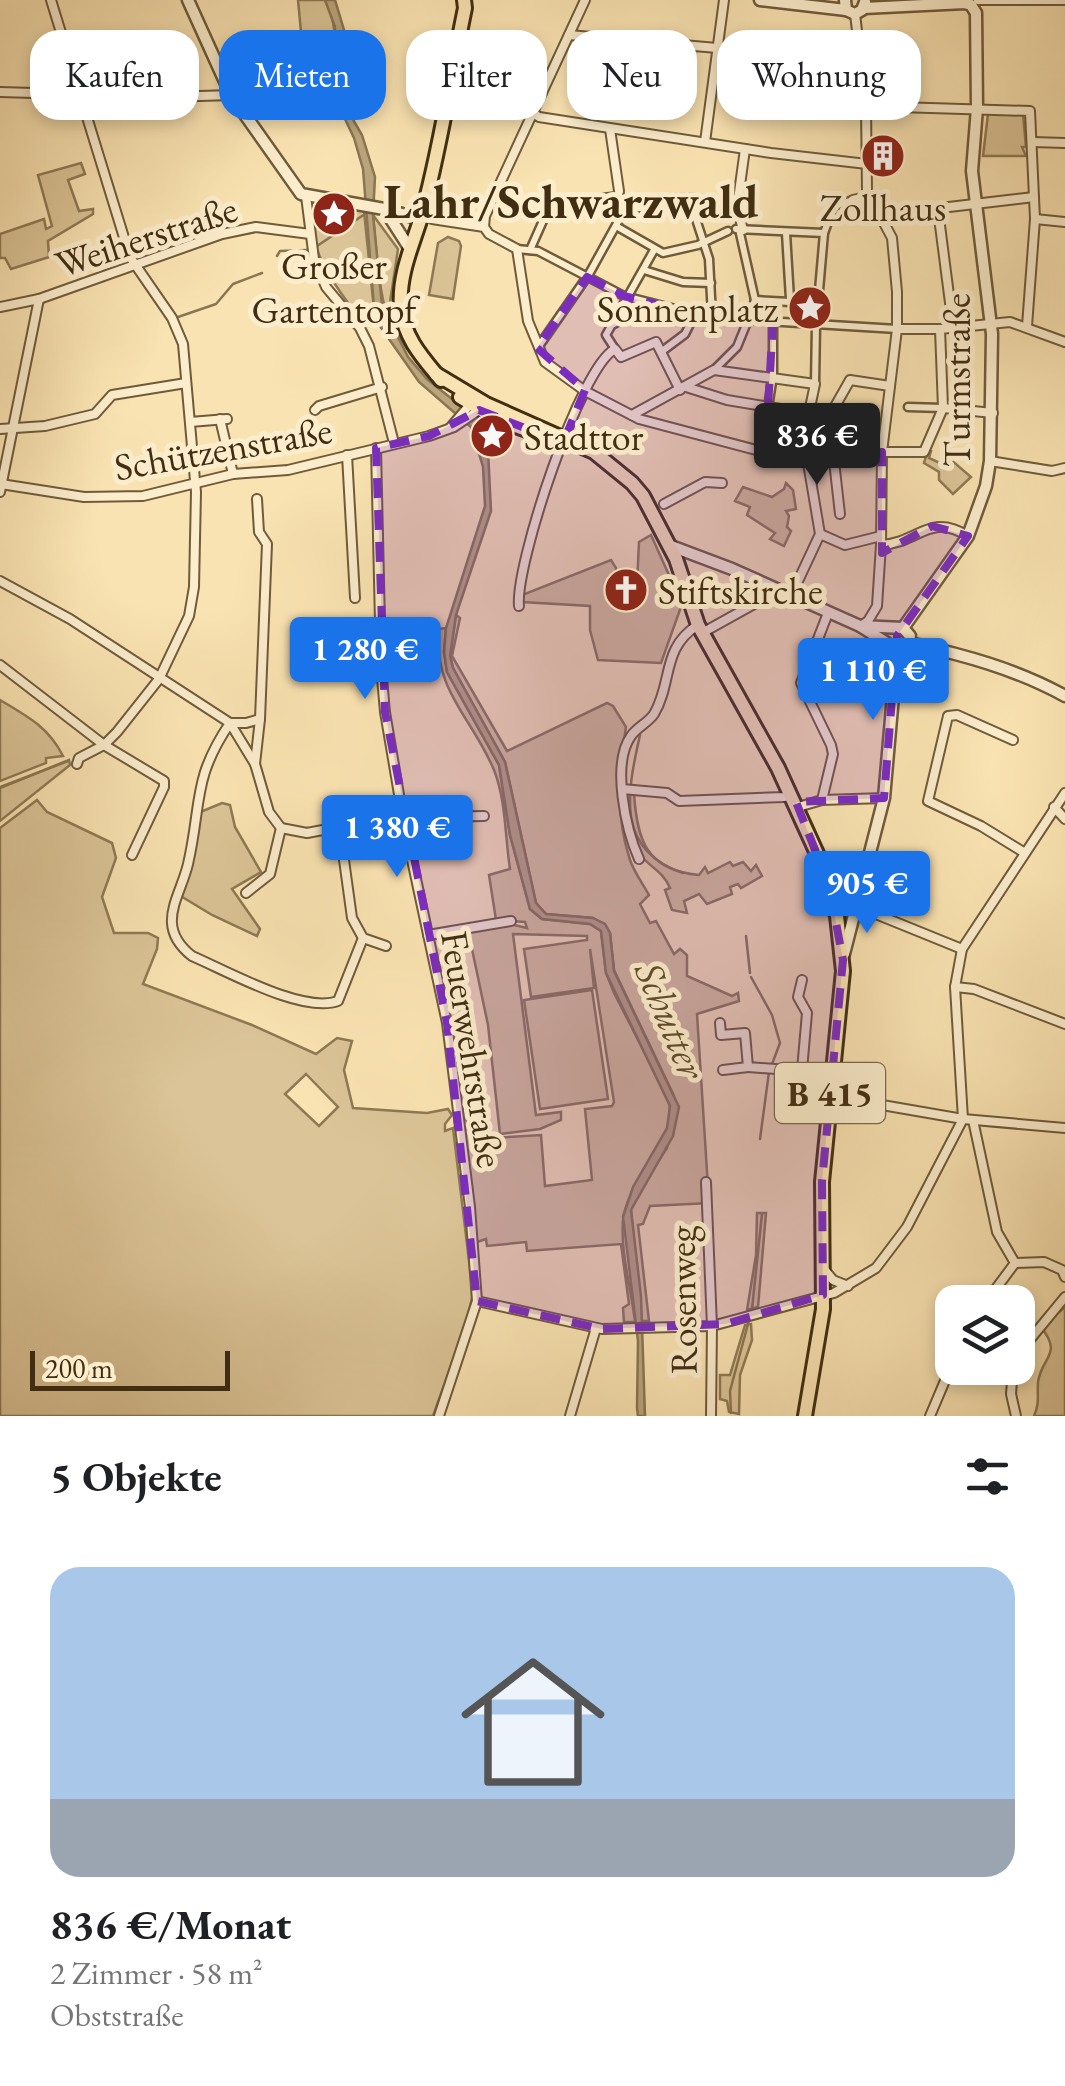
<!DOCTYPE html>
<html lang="de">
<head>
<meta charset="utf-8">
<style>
  body { margin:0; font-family:"EB Garamond",serif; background:#f6f6f6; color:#202124; height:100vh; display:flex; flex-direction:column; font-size:38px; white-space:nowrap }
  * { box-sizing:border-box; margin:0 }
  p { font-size:32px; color:#757577 }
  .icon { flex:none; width:55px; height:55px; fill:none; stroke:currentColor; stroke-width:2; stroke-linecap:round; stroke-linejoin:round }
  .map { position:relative; height:1416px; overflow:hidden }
  .panel { display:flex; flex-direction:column; background:#fff; flex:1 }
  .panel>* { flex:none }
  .top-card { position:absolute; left:30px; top:30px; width:1005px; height:90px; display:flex; gap:20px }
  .buttons { position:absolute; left:935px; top:1285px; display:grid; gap:20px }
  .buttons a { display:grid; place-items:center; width:100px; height:100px; border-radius:20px; background:#fff; box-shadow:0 5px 15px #0003; font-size:50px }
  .scale { position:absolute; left:30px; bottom:25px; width:200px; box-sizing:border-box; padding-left:10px; border:5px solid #412e12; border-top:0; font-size:28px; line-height:35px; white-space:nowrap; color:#412e12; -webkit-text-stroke:8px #fcedcd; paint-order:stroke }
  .price { position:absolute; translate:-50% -85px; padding:0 22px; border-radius:10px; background:#1a73e8; color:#fff; font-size:32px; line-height:65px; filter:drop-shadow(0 2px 5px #0008) }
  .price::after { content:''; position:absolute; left:50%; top:60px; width:30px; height:22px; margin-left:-15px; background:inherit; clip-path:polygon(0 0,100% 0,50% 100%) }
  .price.active { background:#222; color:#fff }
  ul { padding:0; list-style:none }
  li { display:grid; align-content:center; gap:20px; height:530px; padding:0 50px }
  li+li { border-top:2px solid #e0e0e0 }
  li span { display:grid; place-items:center; height:310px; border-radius:30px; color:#555 }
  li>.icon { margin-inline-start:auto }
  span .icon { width:180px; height:180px; fill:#fffc; stroke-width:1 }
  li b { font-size:42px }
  h2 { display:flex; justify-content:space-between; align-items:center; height:120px; padding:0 50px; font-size:42px }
  .chip { padding:0 35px; border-radius:30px; background:#fff; box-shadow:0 5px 15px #0003; font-size:35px; line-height:90px }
  .chip.active { background:#1a73e8; color:#fff }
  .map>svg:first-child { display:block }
  .green { fill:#dbc497; stroke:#8e7954; stroke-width:2.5; fill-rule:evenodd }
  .water { fill:#bba57c; stroke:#8a7552; stroke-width:2.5 }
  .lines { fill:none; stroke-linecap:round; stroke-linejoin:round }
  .stream { stroke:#8a7552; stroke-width:2.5 }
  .pedestrian-casing { stroke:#6f5b3a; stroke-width:11 }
  .minor-casing { stroke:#6f5b3a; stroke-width:12 }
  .tertiary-casing { stroke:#6f5b3a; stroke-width:15 }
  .primary-casing { stroke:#412e12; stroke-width:18 }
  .pedestrian { stroke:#fcedcd; stroke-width:6 }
  .minor { stroke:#fcedcd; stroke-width:8 }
  .tertiary { stroke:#fcedcd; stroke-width:10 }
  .primary { stroke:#fae3b2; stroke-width:12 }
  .marked { fill:#7b2cbf; fill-opacity:0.2; stroke:#7b2cbf; stroke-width:8; stroke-dasharray:20 12; stroke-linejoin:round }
  .labels { text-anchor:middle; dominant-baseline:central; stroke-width:10; stroke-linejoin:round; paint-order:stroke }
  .shield { fill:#fcedcd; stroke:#79674a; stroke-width:2.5 }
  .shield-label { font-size:35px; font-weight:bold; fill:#412e12 }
  .poi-label { font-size:38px; fill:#412e12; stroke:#fcedcd }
  .street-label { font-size:38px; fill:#412e12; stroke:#fcedcd }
  .water-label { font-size:40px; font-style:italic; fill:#604c2c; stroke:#fcedcd }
  .district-label { font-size:48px; font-weight:bold; fill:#412e12; stroke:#fcedcd }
</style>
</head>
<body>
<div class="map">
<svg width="1065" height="1416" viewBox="0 0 1065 1416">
  <rect width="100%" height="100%" fill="#fae3b2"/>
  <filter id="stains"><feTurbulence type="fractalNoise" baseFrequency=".002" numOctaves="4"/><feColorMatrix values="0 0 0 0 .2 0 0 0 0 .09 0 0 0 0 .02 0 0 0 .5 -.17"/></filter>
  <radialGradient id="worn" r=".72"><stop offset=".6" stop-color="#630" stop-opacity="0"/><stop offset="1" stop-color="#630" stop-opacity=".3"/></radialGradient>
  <!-- green -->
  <g class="green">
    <path d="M 298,0 L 325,0 C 344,35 329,72 338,109 L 334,108 L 331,82 L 309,90 L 306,85 Z"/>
    <polygon points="466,70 522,94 518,103 487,90 485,94 469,87 461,109 455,108"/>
    <polygon points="988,114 1023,114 1026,147 1022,147 1026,156 983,156"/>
    <polygon points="81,163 85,174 68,180 79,211 93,209 93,214 48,241 49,257 11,269 5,258 0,258 0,234 44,219 46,229 52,226 38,175"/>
    <path d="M 319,203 L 364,211 L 375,319 L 362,321 C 342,296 294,235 319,203 Z"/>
    <path d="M 373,215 L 398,249 L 389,309 L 399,338 L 431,381 C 378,345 379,272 373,215 Z"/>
    <polygon points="448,237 459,241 461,246 453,299 429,295 438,243"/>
    <polygon points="928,450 931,451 929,458 944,465 949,458 971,477 953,494 939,480 939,472 924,463"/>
    <polygon points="786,483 793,490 796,509 786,511 789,516 787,527 791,531 784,546 770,539 775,533 747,515 750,507 735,501 743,487 772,497 784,489"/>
    <polygon points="651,535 682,604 661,663 598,660 590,630 590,606 522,602 522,595 611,560 616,568 615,604 627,611 631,605 636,605 639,542"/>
    <path d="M 456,615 L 460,618 L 452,656 L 507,751 L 607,703 L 613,706 L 626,727 C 618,770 616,818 630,860 C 634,872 643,884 649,895 L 640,904 L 650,923 L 656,921 L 674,954 L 680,949 L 687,955 L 687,976 L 732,996 L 738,993 L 739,1001 L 697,1014 L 709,1203 L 650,1206 L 643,1224 L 638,1225 L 649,1321 L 642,1321 L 631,1210 L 642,1186 L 667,1148 L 674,1096 L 614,970 L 610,933 L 593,918 L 546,914 L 536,903 L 505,762 L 453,668 L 450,656 Z"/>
    <path d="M 446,628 L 444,652 L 447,672 L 499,765 L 510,835 L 530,909 L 542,919 L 590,924 L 601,931 L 606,973 L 614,993 L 669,1100 C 677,1141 632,1175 624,1214 C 618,1241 632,1293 635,1322 L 624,1322 L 623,1308 L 629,1304 L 621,1244 L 527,1251 L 526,1242 L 487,1246 L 486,1239 L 477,1242 L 462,1108 L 472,1135 L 476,1139 L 541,1135 L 545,1186 L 592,1180 L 585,1109 L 612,1106 L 614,1102 L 590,949 L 594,988 L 531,997 L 524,949 L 587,940 L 587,936 L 513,934 L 536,1115 L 561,1112 L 561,1120 L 540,1129 L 500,1134 L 488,1025 L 468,930 L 510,924 L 527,928 L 525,922 L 496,920 L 489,875 L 510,869 C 505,837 506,800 494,770 C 472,717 433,691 439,629 Z"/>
    <path d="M 0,700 C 29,717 49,728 63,756 L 46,758 L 46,763 L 0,781 Z"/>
    <polygon points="69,760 70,765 0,821 0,788"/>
    <path d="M 626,792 L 634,793 C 637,840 646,870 699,875 L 705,867 L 708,873 L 730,862 L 733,866 L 743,862 L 751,871 L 756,865 L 762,876 L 741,888 L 738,884 L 730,887 L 732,894 L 707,904 L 699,894 L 684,901 L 687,913 L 672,910 L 665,890 L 670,888 C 663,872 653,869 642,857 C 628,843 629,811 626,792 Z"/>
    <path d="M 37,800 L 47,812 L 112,843 L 116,858 L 102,897 L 114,933 L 148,933 L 158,938 L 157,949 L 143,984 L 252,1025 L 316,1054 L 337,1038 L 352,1041 L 344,1070 L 353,1108 L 427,1113 L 448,1109 L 452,1115 L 445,1124 L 445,1131 L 453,1128 L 473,1294 L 465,1327 L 433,1416 L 0,1416 L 0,828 ZM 306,1074 L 338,1107 L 319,1126 L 285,1094 Z"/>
    <polygon points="222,803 230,805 235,827 261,872 232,889 260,929 257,936 212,915 179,895 198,813"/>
    <polygon points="592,990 608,1099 540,1109 524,1000"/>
    <polygon points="757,1213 766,1213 758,1307 747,1310 756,1255"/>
    <path d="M 1065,1307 L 1065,1416 L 1034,1416 C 1040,1403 1037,1395 1038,1382 C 1042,1356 1063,1355 1041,1327 Z"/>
    <polygon points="751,1324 752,1340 740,1375 739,1414 729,1412 727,1401 720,1399 720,1375 730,1375 745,1325"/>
  </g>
  <!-- water -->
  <polygon class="water" points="325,0 335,0 347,40 344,89 348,111 362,135 375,177 373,215 382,305 408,357 427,379 477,419 488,450 491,511 456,615 450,656 453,668 505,762 536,903 546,914 593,918 605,924 610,933 614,971 679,1107 673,1136 631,1210 641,1296 645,1416 638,1416 637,1408 638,1341 623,1217 633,1187 667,1128 670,1106 606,973 601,931 590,924 542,919 530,909 510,835 499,765 447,672 444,652 446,628 485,506 483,467 471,427 419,382 375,319 363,169 354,138 336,100 335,27"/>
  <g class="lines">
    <!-- stream -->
    <g class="stream">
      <polyline points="317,246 365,214"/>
      <polyline points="277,256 280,251 307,250"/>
      <polyline points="178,317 216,304 233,284 262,273"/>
      <path d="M 640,735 C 627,793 615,850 683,873"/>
      <polyline points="0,787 68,761"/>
      <polyline points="746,936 750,973"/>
      <polyline points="751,977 772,1015 780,1043 769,1072 760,1139"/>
      <polyline points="731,1413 730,1391 752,1309 762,1214"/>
    </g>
    <defs>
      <g id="pedestrian">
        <polyline points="697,199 712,200 719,210 737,207"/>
        <polyline points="622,211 663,204 671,198 693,198 695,210"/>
        <polyline points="695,216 709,259 712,316"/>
        <polyline points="616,226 663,253 698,245 728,231"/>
        <polyline points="736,229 824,233"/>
        <polyline points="739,229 755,300"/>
        <polyline points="786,233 790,299 818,300"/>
        <polyline points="517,249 538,251 624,296 695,314 748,320 897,329"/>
        <polyline points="530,250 550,205 619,196"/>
        <polyline points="644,270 683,282 711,283"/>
        <polyline points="753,306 755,300 790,302"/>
        <polyline points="614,324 651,303"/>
        <polyline points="539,346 589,274 620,218 619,191"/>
        <polyline points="615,349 606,335 654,250"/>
        <polyline points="661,352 685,334 695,314"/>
        <polyline points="715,369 737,347 748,320"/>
        <polyline points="815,384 816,325 824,233 834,206 853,200"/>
        <polyline points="768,407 773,376 773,321"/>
        <polyline points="908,407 943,408"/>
      </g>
      <g id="minor">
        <polyline points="51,0 130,257 172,318 183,344 196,492 194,587 189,616 159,679 117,732 104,745 79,758 77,764"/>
        <polyline points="978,0 1065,0"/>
        <polyline points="855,14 866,106 867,191 892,238 897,292 897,329 882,452 881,545 877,606 868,621 862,625"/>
        <polyline points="569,35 717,48"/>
        <polyline points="456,55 542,93"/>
        <polyline points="0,92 169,97 231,95"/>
        <polyline points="866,106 1030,111 1035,219 1027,326"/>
        <polyline points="533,113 539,117 771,153 867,164"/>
        <polyline points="610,129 619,191"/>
        <polyline points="705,142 724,0"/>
        <polyline points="1032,142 1065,143"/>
        <polyline points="306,196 314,259 326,287 360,328 369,346 394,443"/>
        <polyline points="853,200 869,196"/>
        <polyline points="938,210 953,326"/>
        <polyline points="432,219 484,227 489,234 517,249 528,321 545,362 585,391 639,419 794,460 882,452 924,452 943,408 940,329"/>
        <polyline points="1035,219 1065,222"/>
        <polyline points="886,223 898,213 1034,197"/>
        <polyline points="484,227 485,216 585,0"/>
        <polyline points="743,230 737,207 745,149"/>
        <polyline points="0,307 39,299 222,234 256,227 310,234"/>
        <polyline points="897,329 940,329 1010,322 1065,342"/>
        <polyline points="686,387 727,400 829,417"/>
        <polyline points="943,408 993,413"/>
        <polyline points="315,410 319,406 382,387"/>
        <polyline points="632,415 714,370 815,384 800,455 808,463 820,534 791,596"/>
        <polyline points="220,419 233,474"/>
        <polyline points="190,422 227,419"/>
        <polyline points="450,428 473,401"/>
        <polyline points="0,429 45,426 95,414 112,395 186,383"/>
        <polyline points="376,448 381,667 385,712 403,818 447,1023 470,1207 477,1301 439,1416"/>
        <polyline points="759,451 768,407"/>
        <polyline points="347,455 355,598"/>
        <polyline points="990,461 1052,471 1065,468"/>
        <polyline points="1,484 84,497 143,496 233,474 288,470 429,436 454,427 479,410"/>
        <polyline points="0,492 39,299"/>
        <polyline points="257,499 259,532 267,544 260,719"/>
        <polyline points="664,504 705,482 722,483"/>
        <polyline points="840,514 829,417 850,380 890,386"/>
        <polyline points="820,534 845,545 881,536"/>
        <path d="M 881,545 C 919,543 929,512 968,536"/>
        <polyline points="0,581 70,619 230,723 255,764 269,812 281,828 307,833 386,818 484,816"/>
        <path d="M 519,606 C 515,565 580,367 615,349 L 621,357 L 656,342 L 680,390"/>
        <polyline points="702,633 756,603 767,586"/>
        <polyline points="0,665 104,745 164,781 164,787 132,855"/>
        <polyline points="1013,740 957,715 948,716 928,801 981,826 1025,853"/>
        <path d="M 255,764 L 260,719 L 246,723 L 230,723 C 192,779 202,803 188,864 C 180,898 154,926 192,956 C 227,971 303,1014 338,1001 L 363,938"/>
        <polyline points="622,789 667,793 679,801 784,797 791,794"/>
        <polyline points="822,800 833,754 831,745 801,683 828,613"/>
        <polyline points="798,807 822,800 884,798"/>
        <polyline points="1054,807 1065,819"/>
        <polyline points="351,826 345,841 344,860 352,918 363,938 386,946"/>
        <path d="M 639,859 C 626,830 611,764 631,736 C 637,727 648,723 654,714 C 673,682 661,648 698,625"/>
        <polyline points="246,893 270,874 281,828"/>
        <polyline points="856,906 962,949"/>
        <polyline points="428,935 511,921"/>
        <polyline points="955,987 974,989 1065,1024"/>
        <polyline points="720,1023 721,1035 745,1033 748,1067 832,1073"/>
        <polyline points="723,1070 748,1067"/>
        <polyline points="802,1070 807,1013 798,997 802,980"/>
        <polyline points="830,1096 963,1119 1065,1128"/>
        <polyline points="973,1120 997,1232 1015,1263"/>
        <polyline points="706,1182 712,1326 711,1416"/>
        <polyline points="1015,1263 1044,1262 1062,1270 1065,1277"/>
        <polyline points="824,1269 833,1280 848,1286"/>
        <polyline points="477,1301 602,1329 712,1326 834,1293 876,1268 907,1227 963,1119 955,987 962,949 1065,793"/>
        <polyline points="986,1302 1015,1263"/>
        <polyline points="1018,1354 1065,1297"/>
        <polyline points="1013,1368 1011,1394 1016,1416"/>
        <polyline points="570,1416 596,1328"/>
        <polyline points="930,1416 952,1364"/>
      </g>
      <g id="tertiary">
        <polyline points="188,0 231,95 301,194 384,209 420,219"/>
        <polyline points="760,0 846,10"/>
        <polyline points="845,0 846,10 855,14 862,10 865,2"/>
        <polyline points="864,8 965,3 971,5 976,13 977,108 972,171 992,334 990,461 986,486 968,536 903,628"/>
        <polyline points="385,210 410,249"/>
        <polyline points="671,546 732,569 860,626 887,643"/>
        <polyline points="860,626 903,628 910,636 908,646"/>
        <path d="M 910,643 C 964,655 1016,669 1065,696"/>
        <polyline points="830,886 844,897 850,896 860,887"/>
        <polyline points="844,954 884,798 897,651"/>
      </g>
      <g id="primary">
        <polyline points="436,374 486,404 594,452 632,483 643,496 676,559 698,625 778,768 819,858 837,916 843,971 822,1182 823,1309 805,1416"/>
        <path d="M 441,380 C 423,358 404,338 401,308 C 398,274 414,242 423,211 C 441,145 451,75 465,8 L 464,0"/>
        <polyline points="460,397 497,419 554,440"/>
      </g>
    </defs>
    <!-- pedestrian casing -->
    <use href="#pedestrian" class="pedestrian-casing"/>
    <!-- minor casing -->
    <use href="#minor" class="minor-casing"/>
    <!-- tertiary casing -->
    <use href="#tertiary" class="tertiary-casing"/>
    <!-- primary casing -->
    <use href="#primary" class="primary-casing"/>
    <!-- pedestrian -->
    <use href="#pedestrian" class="pedestrian"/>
    <!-- minor -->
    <use href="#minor" class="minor"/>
    <!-- tertiary -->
    <use href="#tertiary" class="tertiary"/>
    <!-- primary -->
    <use href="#primary" class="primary"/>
  </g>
  <!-- marked area -->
  <path class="marked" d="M 587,277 L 624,296 L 695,314 L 773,321 L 768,407 L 808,414 L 797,461 L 882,452 L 882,553 L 932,526 L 968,536 L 897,636 L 884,798 L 796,802 L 829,885 L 843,960 L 822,1182 L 823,1295 L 726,1324 L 602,1329 L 477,1301 L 447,1023 L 385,712 L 376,448 L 429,436 L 479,410 L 563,443 L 585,390 L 537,348 Z"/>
  <!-- icons -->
  <defs>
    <symbol id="building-disc" viewBox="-11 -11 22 22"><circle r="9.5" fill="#8f2418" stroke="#fcedcd"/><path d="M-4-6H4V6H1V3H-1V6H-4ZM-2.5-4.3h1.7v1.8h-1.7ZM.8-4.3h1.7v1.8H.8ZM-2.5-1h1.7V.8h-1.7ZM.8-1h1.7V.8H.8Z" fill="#fff"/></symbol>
    <symbol id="sight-disc" viewBox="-11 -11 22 22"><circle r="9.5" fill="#8f2418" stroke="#fcedcd"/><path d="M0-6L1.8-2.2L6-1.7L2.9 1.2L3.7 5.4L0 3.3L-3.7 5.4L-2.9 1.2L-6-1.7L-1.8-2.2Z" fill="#fff"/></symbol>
    <symbol id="church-disc" viewBox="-11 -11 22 22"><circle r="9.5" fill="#8f2418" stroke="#fcedcd"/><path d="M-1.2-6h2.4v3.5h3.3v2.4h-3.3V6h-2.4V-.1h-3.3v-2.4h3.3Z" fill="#fff"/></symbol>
  </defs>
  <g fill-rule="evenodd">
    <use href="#building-disc" x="858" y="131" width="50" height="50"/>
    <use href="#sight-disc" x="309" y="189" width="50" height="50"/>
    <use href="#sight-disc" x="785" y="283" width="50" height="50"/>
    <use href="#sight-disc" x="467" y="411" width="50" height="50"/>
    <use href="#church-disc" x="601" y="565" width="50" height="50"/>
  </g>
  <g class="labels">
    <!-- shield labels -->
    <rect class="shield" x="775" y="1063" width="110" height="60" rx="8"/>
    <g class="shield-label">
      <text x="830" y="1093">B 415</text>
    </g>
    <!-- poi labels -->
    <g class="poi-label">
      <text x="883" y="207">Zollhaus</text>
      <text x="334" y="265">Großer<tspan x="334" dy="44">Gartentopf</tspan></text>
      <text x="778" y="308" text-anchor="end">Sonnenplatz</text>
      <text x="524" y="436" text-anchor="start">Stadttor</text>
      <text x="658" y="590" text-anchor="start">Stiftskirche</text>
    </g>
    <!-- street labels -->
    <g class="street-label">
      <text transform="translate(146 236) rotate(-18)">Weiherstraße</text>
      <text transform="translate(956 380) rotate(-90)">Turmstraße</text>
      <text transform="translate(223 448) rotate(-10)">Schützenstraße</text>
      <text transform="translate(473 1049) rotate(81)">Feuerwehrstraße</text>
      <text transform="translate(682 1300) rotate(-91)">Rosenweg</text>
    </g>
    <!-- water labels -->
    <g class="water-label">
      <text transform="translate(671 1020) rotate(67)">Schutter</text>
    </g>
    <!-- district labels -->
    <g class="district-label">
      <text x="571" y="201">Lahr/Schwarzwald</text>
    </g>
  </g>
  <rect width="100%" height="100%" filter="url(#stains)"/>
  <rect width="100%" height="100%" fill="url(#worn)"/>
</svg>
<div class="buttons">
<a><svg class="icon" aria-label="layers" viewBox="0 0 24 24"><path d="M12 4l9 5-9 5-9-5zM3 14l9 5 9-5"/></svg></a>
</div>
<div class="scale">200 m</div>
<b class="price active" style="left:817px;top:488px">836 €</b>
<b class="price" style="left:365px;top:702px">1 280 €</b>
<b class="price" style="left:873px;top:723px">1 110 €</b>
<b class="price" style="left:397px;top:880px">1 380 €</b>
<b class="price" style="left:867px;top:936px">905 €</b>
<div class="top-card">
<a class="chip">Kaufen</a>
<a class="chip active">Mieten</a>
<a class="chip">Filter</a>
<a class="chip">Neu</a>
<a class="chip">Wohnung</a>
</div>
</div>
<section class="panel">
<h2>5 Objekte<svg class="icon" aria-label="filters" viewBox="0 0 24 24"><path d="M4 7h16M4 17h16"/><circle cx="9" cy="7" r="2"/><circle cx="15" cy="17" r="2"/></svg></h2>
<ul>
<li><span style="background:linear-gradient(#a9c7e8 75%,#9aa5b1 0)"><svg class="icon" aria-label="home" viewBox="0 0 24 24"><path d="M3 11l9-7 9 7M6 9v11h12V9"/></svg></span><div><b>836 €/Monat</b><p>2 Zimmer · 58 m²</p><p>Obststraße</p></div></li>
</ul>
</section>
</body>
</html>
